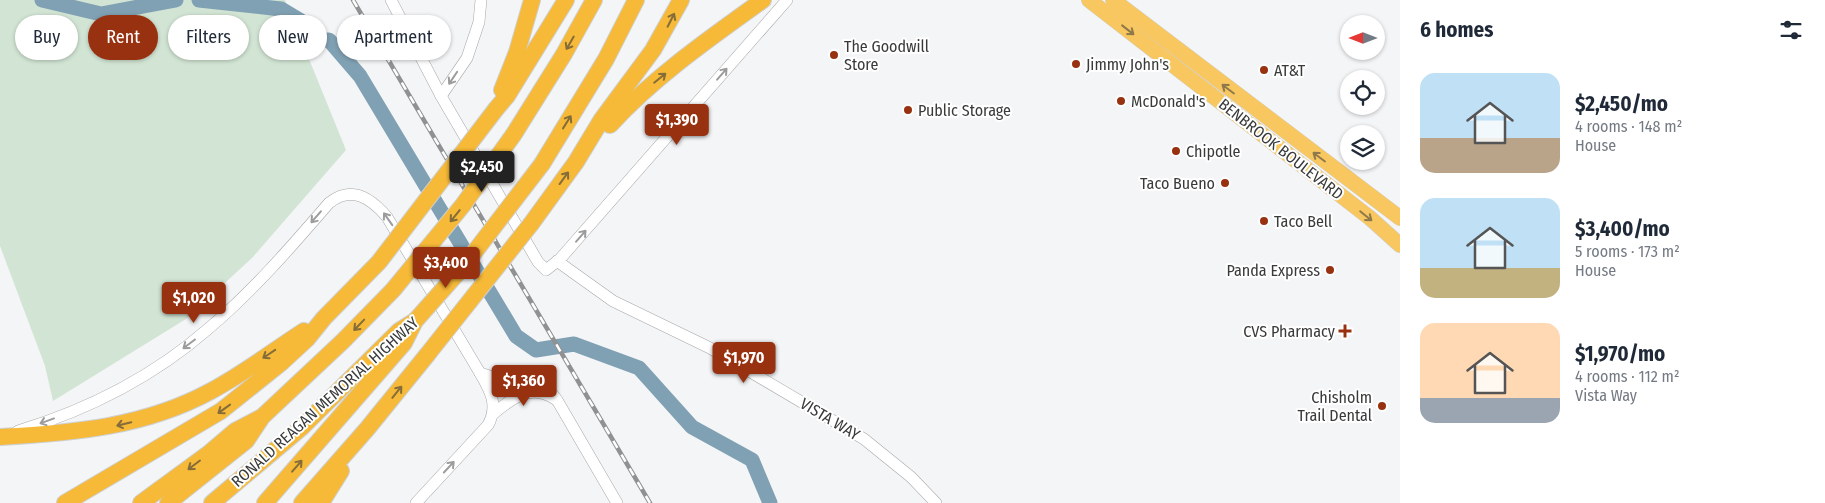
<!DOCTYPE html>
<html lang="en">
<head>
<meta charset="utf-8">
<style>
  body { margin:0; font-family:"Fira Sans Condensed",sans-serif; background:#f2f2f3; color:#1f2937; height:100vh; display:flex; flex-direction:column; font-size:19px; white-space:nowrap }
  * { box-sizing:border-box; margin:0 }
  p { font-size:16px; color:#747a83 }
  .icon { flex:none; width:28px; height:28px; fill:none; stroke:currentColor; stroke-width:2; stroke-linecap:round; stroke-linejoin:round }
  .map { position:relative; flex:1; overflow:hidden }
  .drawer { display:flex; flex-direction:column; background:#fff; width:425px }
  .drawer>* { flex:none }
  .banner { position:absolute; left:15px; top:15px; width:475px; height:45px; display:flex; gap:10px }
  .needle { width:32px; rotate:270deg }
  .fabs { position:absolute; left:1340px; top:15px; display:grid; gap:10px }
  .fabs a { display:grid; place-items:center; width:45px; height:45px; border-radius:50%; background:#fff; box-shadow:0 1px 4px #0004; font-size:25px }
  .price { position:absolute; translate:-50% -42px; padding:0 11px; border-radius:5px; background:#983110; color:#fff; font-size:16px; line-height:32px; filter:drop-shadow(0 1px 2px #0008) }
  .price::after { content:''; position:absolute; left:50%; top:30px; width:15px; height:11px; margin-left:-8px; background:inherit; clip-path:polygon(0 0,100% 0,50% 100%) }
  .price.selected { background:#222; color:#fff }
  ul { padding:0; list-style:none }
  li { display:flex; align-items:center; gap:15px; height:125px; padding:0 20px }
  li span { display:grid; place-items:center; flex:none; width:140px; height:100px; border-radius:15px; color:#555 }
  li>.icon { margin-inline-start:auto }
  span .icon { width:60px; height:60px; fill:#fffc; stroke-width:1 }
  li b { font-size:21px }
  h2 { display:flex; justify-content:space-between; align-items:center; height:60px; padding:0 20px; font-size:21px }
  .tag { padding:0 18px; border-radius:22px; background:#fff; box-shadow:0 1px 4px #0004; font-size:18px; line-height:45px }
  .tag.selected { background:#983110; color:#fff }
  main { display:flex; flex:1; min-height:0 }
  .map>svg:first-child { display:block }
  .green { fill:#d2e5d4 }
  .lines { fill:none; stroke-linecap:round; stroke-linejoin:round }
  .river { stroke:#80a1b3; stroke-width:15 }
  .tertiary-casing { stroke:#a6a7a9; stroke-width:12 }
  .trunk-casing { stroke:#cfd0d0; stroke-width:16 }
  .motorway-casing { stroke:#cfd0d0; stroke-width:18 }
  .tertiary { stroke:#fff; stroke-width:11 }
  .trunk { stroke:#f8c760; stroke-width:15 }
  .motorway { stroke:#f6b938; stroke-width:16 }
  .rail-casing { stroke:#909192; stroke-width:4.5 }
  .rail { stroke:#fff; stroke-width:2.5; stroke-dasharray:8; stroke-linecap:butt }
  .motorway-bridge-casing { stroke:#cfd0d0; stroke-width:18; stroke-linecap:butt }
  .motorway-bridge { stroke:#f6b938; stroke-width:16 }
  .oneway { stroke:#856d39 }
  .oneway2 { stroke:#8f794b }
  .oneway3 { stroke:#9c9c9c }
  .poi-dot { fill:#983110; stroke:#fff; stroke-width:2 }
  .labels { text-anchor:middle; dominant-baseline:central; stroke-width:4; stroke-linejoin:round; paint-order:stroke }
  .poi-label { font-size:16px; fill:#393a3a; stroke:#fff; text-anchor:start }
  .street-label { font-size:16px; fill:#393a3a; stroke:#fff }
</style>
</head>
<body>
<main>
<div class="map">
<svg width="1400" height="503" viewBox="0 0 1400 503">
  <rect width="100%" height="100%" fill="#f4f5f7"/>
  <!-- green -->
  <polygon class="green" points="0,0 285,0 346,150 253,257 186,319 53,401 45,366 0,246"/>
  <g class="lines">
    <!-- river -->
    <g class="river">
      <polyline points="42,0 101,14 176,0"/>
      <polyline points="199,0 281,9 301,21 315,40 329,40 360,76 516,336 536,350 574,344 639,368 692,427 752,460 770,503"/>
    </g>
    <defs>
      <g id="tertiary">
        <polyline points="391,0 441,96 538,262 546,270 560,259 787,0"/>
        <polyline points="441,96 467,58 479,22 481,0"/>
        <polyline points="557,261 613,301 710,348 864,439 911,477 936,503"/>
        <polyline points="480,373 501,380 533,377 542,381 557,400 617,503"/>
        <path d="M 493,414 C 512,398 531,383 555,399"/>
        <path d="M 18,431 C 87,410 154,376 208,329 C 253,291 291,247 329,203 C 351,185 371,198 387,217 L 480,373 C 490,390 499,405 488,425 L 416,503"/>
      </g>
      <g id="trunk">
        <polyline points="1089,0 1370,218 1400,245"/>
        <polyline points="1113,0 1400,218"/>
      </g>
      <g id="motorway">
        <polyline points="502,90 517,52 532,0"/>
        <polyline points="496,109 507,96 566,0"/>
        <path d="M 610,125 C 654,77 710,38 763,0"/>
        <polyline points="514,134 564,54 594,0"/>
        <polyline points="542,164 606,59 636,0"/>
        <polyline points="531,224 576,162 602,119 653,50 681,0"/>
        <path d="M 0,437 C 73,433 145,427 211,391 C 243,374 273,351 304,331"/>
        <polyline points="65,503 221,411 281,363 307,339 324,318 379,262"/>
        <polyline points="141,503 208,454 235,431 260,418"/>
        <polyline points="168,503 246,441 262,417 343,341 393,290"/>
        <polyline points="212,503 301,428 399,331 415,321"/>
        <polyline points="265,503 404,343 414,323"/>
        <polyline points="302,503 367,429 427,355"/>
        <polyline points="321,503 341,471"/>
      </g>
    </defs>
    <!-- tertiary casing -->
    <use href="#tertiary" class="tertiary-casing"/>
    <!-- trunk casing -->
    <use href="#trunk" class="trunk-casing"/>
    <!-- motorway casing -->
    <use href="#motorway" class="motorway-casing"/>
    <!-- tertiary -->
    <use href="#tertiary" class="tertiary"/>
    <!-- trunk -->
    <use href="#trunk" class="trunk"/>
    <!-- motorway -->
    <use href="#motorway" class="motorway"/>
    <defs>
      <polyline id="rail" points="353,0 650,503"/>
    </defs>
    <!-- rail casing -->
    <use href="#rail" class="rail-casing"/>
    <!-- rail -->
    <use href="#rail" class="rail"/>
    <defs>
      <g id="motorway-bridge">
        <polyline points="379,262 496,109"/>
        <polyline points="393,290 463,205 514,134"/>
        <polyline points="415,321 463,267 542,164"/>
        <polyline points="427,355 531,224"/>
      </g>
    </defs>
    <!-- motorway-bridge casing -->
    <use href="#motorway-bridge" class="motorway-bridge-casing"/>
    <!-- motorway-bridge -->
    <use href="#motorway-bridge" class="motorway-bridge"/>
  </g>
  <!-- one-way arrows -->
  <defs><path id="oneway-shaft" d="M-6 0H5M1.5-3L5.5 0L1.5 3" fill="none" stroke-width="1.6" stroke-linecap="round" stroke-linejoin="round" transform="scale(1.25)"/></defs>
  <g class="oneway">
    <use href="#oneway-shaft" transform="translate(671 20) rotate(-63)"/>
    <use href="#oneway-shaft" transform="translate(570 43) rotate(120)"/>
    <use href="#oneway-shaft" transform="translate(660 78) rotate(-39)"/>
    <use href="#oneway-shaft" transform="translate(567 122) rotate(-58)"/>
    <use href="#oneway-shaft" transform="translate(564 178) rotate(-54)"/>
    <use href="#oneway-shaft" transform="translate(455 216) rotate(129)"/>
    <use href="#oneway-shaft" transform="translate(359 325) rotate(134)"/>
    <use href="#oneway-shaft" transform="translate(269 354) rotate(146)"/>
    <use href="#oneway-shaft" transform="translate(397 392) rotate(-51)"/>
    <use href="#oneway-shaft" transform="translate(224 409) rotate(144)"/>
    <use href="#oneway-shaft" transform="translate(124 424) rotate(167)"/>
    <use href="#oneway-shaft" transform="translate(194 465) rotate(143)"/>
    <use href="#oneway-shaft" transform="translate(297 466) rotate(-49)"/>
  </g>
  <g class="oneway2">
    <use href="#oneway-shaft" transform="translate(1128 30) rotate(38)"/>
    <use href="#oneway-shaft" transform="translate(1228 89) rotate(-143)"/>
    <use href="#oneway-shaft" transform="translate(1319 157) rotate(-143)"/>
    <use href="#oneway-shaft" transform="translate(1366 216) rotate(39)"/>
  </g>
  <g class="oneway3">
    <use href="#oneway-shaft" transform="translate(722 74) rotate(-49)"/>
    <use href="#oneway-shaft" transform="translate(453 78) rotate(124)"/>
    <use href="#oneway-shaft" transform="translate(316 217) rotate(131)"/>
    <use href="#oneway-shaft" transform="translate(388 219) rotate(-125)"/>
    <use href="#oneway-shaft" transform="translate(581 236) rotate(-49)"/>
    <use href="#oneway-shaft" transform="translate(189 344) rotate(143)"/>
    <use href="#oneway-shaft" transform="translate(47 421) rotate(160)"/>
    <use href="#oneway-shaft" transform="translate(449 467) rotate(-47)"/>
  </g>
  <!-- markers -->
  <g class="poi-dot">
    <circle cx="834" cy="55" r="5"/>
    <circle cx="1076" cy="64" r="5"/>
    <circle cx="1264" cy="70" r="5"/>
    <circle cx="1121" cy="101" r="5"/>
    <circle cx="908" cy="110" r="5"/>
    <circle cx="1176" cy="151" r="5"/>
    <circle cx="1225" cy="183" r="5"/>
    <circle cx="1264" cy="221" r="5"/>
    <circle cx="1330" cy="270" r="5"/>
    <path d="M1342.5 323.5h5v5h5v5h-5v5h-5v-5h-5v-5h5z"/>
    <circle cx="1382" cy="406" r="5"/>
  </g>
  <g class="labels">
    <!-- poi labels -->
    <g class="poi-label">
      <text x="844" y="46">The Goodwill<tspan x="844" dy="18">Store</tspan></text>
      <text x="1086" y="64">Jimmy John's</text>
      <text x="1274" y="70">AT&amp;T</text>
      <text x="1131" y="101">McDonald's</text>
      <text x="918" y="110">Public Storage</text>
      <text x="1186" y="151">Chipotle</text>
      <text x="1215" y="183" text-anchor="end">Taco Bueno</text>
      <text x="1274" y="221">Taco Bell</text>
      <text x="1320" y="270" text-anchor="end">Panda Express</text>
      <text x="1335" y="331" text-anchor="end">CVS Pharmacy</text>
      <text x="1372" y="397" text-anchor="end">Chisholm<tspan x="1372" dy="18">Trail Dental</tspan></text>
    </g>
    <!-- street labels -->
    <g class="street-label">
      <text transform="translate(1281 149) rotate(38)">BENBROOK BOULEVARD</text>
      <text transform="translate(325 402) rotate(-42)">RONALD REAGAN MEMORIAL HIGHWAY</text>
      <text transform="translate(830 419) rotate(31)">VISTA WAY</text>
    </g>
  </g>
</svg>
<div class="fabs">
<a><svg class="needle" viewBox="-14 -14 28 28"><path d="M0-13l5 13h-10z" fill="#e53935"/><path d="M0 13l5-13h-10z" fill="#747a83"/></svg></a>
<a><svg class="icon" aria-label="locate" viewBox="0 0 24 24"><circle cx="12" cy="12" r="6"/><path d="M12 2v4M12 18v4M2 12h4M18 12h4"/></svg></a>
<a><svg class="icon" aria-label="layers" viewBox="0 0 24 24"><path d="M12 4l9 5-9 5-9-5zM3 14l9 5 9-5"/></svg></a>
</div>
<b class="price" style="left:677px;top:146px">$1,390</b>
<b class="price selected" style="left:482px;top:193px">$2,450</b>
<b class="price" style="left:446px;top:289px">$3,400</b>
<b class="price" style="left:194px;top:324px">$1,020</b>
<b class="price" style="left:744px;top:384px">$1,970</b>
<b class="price" style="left:524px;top:407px">$1,360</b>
<div class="banner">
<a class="tag">Buy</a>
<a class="tag selected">Rent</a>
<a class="tag">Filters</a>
<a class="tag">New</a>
<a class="tag">Apartment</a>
</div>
</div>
<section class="drawer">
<h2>6 homes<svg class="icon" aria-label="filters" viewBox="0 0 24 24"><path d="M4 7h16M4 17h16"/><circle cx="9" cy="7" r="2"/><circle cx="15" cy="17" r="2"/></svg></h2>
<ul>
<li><span style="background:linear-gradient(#bfe0f5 65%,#b9a48a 0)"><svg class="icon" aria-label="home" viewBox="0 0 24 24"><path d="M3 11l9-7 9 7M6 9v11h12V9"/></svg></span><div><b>$2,450/mo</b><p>4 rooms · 148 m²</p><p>House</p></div></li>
<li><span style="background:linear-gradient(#bfe0f5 70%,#c2b280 0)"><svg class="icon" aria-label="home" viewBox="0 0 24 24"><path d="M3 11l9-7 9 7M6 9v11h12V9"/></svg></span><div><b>$3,400/mo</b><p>5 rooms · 173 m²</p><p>House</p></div></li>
<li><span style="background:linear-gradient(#ffd9b3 75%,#9aa5b1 0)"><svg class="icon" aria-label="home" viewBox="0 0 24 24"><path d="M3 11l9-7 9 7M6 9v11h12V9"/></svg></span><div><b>$1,970/mo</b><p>4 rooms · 112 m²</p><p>Vista Way</p></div></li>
</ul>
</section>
</main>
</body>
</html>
